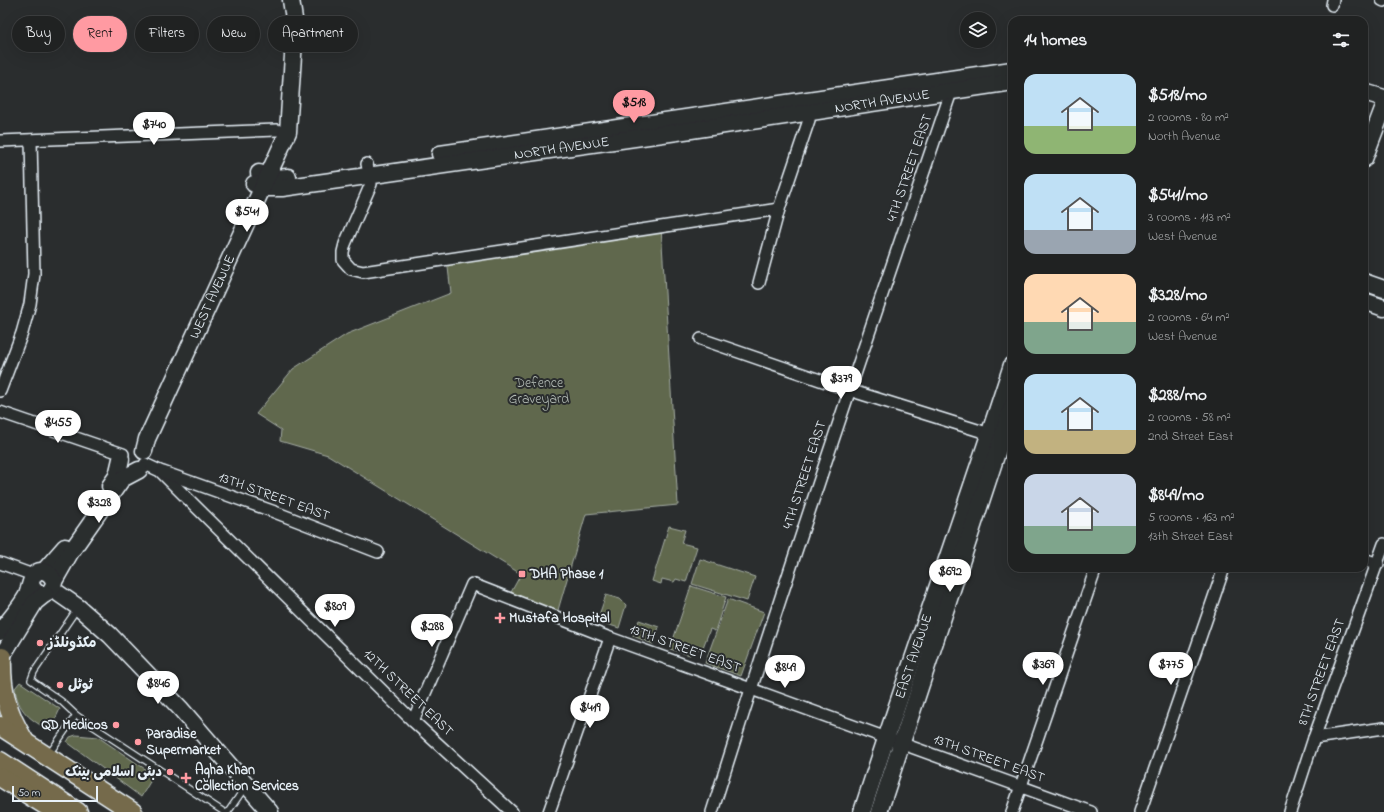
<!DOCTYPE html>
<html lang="en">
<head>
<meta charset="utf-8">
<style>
  body { margin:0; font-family:"Indie Flower","Playpen Sans Arabic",sans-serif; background:#282a2a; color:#f1f3f6; height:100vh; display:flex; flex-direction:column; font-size:15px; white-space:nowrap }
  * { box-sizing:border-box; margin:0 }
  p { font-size:13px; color:#a2a4a5 }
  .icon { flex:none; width:22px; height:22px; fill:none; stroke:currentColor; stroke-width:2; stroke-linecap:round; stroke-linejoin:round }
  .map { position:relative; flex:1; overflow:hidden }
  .details { position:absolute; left:1008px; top:16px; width:360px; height:556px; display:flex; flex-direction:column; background:#202222; border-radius:12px; box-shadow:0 4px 16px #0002,0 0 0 1px #3d3f40 }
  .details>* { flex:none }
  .guide { position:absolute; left:12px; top:16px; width:380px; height:36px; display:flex; gap:8px }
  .buttons { position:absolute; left:960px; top:12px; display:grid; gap:8px }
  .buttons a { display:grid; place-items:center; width:36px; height:36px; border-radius:50%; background:#202222; box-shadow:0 4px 16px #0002,0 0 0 1px #3d3f40; font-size:20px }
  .scale { position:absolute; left:12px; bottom:10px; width:86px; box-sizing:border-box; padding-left:4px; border:2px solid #e8f1f8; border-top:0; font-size:11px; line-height:14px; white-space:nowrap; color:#e8f1f8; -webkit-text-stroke:3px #2a2d2e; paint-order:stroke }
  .price { position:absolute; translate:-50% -34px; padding:0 9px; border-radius:14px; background:#fff; color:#222; font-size:13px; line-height:26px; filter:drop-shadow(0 1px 2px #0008) }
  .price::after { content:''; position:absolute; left:50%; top:24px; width:12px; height:9px; margin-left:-6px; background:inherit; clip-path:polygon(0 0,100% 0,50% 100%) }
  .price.current { background:#ff9aa2; color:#111 }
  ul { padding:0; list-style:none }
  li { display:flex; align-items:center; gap:12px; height:100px; padding:0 16px }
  li span { display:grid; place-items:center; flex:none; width:112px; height:80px; border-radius:12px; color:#555 }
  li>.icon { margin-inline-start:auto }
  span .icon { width:48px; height:48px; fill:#fffc; stroke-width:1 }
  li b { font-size:17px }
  h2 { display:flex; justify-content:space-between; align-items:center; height:48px; padding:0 16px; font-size:17px }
  .tag { padding:0 14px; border-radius:18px; background:#202222; box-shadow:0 4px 16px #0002,0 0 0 1px #3d3f40; font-size:14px; line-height:36px }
  .tag.current { background:#ff9aa2; color:#111 }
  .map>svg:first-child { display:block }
  .green { fill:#60674e; stroke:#a4aca3 }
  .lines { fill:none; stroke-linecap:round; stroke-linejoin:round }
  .lane-casing { stroke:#e8f1f8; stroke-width:8 }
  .street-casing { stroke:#e8f1f8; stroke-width:14 }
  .secondary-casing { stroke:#e8f1f8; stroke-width:19 }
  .primary-casing { stroke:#e8f1f8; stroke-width:21 }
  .lane { stroke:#2a2d2e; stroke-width:5.5 }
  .street { stroke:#2a2d2e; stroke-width:11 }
  .secondary { stroke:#2a2d2e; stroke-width:16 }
  .primary { stroke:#746b4b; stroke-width:18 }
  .poi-dot { fill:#ff9aa2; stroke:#2a2d2e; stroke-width:1.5 }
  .labels { text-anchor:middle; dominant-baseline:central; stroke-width:4; stroke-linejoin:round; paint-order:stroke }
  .street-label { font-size:14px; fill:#e8f1f8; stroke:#2a2d2e }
  .park-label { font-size:14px; fill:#b2bab4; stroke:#2a2d2e }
  .poi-label { font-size:14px; font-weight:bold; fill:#e8f1f8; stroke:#2a2d2e; text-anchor:start }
</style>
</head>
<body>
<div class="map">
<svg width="1384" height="812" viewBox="0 0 1384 812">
  <rect width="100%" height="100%" fill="#2a2d2e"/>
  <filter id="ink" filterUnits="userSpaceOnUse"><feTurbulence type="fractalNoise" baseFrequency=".025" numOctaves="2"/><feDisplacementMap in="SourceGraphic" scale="8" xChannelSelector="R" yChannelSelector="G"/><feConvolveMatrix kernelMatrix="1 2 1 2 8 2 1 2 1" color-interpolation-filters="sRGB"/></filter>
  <g filter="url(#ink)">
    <!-- green -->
    <g class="green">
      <polygon points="661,227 678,505 586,514 556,617 509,596 521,574 328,455 280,441 281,430 256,414 293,369 347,334 451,293 447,259"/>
      <polygon points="669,526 685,530 681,543 697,547 686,582 676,579 674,582 662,579 661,584 652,581"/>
      <polygon points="700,559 755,577 747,601 692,584"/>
      <polygon points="691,586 726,597 715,631 710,629 702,650 692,647 690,655 670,649"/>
      <polygon points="606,595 620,599 626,605 619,628 597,621"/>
      <polygon points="728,599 764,612 741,676 705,663"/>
      <polygon points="639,620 659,627 653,644 633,636"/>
      <path d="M 20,682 L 60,709 L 50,730 C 31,721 17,710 15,688 Z"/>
      <polygon points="76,735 98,737 154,775 141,797 67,742 70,737"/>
    </g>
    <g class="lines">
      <defs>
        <g id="lane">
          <polyline points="77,609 34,672 31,680 61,701 76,715 224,812"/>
          <polyline points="49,754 76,715"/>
          <polyline points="228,812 246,786"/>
        </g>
        <g id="street">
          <polyline points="1382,0 1384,1"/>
          <polyline points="1332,5 1333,0"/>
          <polyline points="0,141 277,130"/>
          <polyline points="367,164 371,184 345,244 343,252 343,260 351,269 363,272 779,209"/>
          <polyline points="759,283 779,209 809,120 809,107"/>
          <polyline points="701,339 849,390 990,434"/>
          <polyline points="0,391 22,333 30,304 34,274 31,140"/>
          <polyline points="0,412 123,454"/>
          <polyline points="145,464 160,471 187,498 413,721 512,812"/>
          <polyline points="163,472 272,511 378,552"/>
          <polyline points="1364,559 1378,564"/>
          <polyline points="0,563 33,575"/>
          <polyline points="413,721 472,584 610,638 1091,812"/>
          <polyline points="1314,738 1384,728"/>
          <polyline points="549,812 610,638"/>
          <path d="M 712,812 C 787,573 868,335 949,98 L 949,85"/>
          <polyline points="1012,812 1096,568"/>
          <polyline points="1140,812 1224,568"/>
          <polyline points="1290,812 1314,738 1384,544"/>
        </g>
        <g id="secondary">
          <polyline points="1364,92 1384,98"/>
          <polyline points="440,154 1012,70"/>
          <polyline points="1364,159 1384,106"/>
          <polyline points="259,173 275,178 288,177"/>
          <path id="s1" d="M 254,184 L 269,188 L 282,188 L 691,130 L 1012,82"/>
          <polyline points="1364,282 1384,289"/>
          <polyline points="1364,301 1384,308"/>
          <path id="s2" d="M 144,451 L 147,439 L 288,132 L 295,25 L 291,0"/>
          <polyline points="110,486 117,476 121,459"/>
          <polyline points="44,571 65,547"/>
          <polyline points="54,581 70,553 122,479 139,470"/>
          <polyline points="52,589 78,607 110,635 180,708 270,812"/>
          <path d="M 0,632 C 9,620 19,609 26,597 C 31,589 30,566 46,572 C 51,574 52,577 54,581 C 53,597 36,599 31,584"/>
          <polyline points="0,659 35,602 45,594"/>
          <path id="s3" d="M 862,812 C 910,662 964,515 1012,365"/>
          <polyline points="879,812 1012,407"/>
        </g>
        <g id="primary">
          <path d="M 2,657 C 1,690 7,712 24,740"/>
          <polyline points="0,726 133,812"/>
          <polyline points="0,761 78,812"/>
          <polyline points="0,777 56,812"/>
        </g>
      </defs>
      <!-- lane casing -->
      <use href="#lane" class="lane-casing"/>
      <!-- street casing -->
      <use href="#street" class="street-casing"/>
      <!-- secondary casing -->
      <use href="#secondary" class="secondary-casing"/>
      <!-- primary casing -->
      <use href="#primary" class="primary-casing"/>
      <!-- lane -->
      <use href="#lane" class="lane"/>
      <!-- street -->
      <use href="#street" class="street"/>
      <!-- secondary -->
      <use href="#secondary" class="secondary"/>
      <!-- primary -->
      <use href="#primary" class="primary"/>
    </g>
  </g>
  <!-- markers -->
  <g class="poi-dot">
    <rect x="518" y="570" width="8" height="8" rx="2"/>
    <path d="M498 612h4v4h4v4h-4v4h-4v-4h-4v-4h4z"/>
    <circle cx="40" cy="643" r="4"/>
    <circle cx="60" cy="685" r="4"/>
    <circle cx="116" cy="725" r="4"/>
    <circle cx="138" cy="742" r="4"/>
    <circle cx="170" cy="772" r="4"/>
    <path d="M184 772h4v4h4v4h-4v4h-4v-4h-4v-4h4z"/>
  </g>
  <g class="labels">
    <!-- street labels -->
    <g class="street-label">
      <text stroke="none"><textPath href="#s1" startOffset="635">NORTH AVENUE</textPath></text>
      <text stroke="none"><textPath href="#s1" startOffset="311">NORTH AVENUE</textPath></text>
      <text transform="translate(910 168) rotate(-71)">4TH STREET EAST</text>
      <text stroke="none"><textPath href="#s2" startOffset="169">WEST AVENUE</textPath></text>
      <text transform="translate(805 475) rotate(-72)">4TH STREET EAST</text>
      <text transform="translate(274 497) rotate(20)">13TH STREET EAST</text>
      <text transform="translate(685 649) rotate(20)">13TH STREET EAST</text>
      <text stroke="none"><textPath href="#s3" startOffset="164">EAST AVENUE</textPath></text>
      <text transform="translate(1322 672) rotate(-70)">8TH STREET EAST</text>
      <text transform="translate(408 693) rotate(44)">12TH STREET EAST</text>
      <text transform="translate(989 759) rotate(20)">13TH STREET EAST</text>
    </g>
    <!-- park labels -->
    <g class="park-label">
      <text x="539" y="383">Defence<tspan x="539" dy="16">Graveyard</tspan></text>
    </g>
    <!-- poi labels -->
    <g class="poi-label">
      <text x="530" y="574">DHA Phase 1</text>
      <text x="509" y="618">Mustafa Hospital</text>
      <text x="48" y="643">مکڈونلڈز</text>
      <text x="68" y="685">ٹوٹل</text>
      <text x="108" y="725" text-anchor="end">QD Medicos</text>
      <text x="146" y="734">Paradise<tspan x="146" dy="16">Supermarket</tspan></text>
      <text x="195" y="770">Agha Khan<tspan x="195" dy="16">Collection Services</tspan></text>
      <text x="162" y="772" text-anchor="end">دبئی اسلامی بینک</text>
    </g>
  </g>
</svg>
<div class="buttons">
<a><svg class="icon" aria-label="layers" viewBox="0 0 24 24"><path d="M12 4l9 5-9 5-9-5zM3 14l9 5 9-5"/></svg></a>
</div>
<div class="scale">50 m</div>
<b class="price current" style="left:634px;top:124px">$518</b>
<b class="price" style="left:154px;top:146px">$740</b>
<b class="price" style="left:247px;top:233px">$541</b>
<b class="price" style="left:841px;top:400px">$379</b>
<b class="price" style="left:58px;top:444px">$455</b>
<b class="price" style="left:99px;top:524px">$328</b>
<b class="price" style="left:950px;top:593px">$692</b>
<b class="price" style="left:335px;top:628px">$809</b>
<b class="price" style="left:432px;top:648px">$288</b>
<b class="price" style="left:1043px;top:686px">$369</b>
<b class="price" style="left:1171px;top:686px">$775</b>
<b class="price" style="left:785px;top:689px">$849</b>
<b class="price" style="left:158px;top:705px">$846</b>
<b class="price" style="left:590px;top:729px">$419</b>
<div class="guide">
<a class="tag">Buy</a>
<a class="tag current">Rent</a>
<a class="tag">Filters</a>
<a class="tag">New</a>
<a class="tag">Apartment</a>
</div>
<section class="details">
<h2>14 homes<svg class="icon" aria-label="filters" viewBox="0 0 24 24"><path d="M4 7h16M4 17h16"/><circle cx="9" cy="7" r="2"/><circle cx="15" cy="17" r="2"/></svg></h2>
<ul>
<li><span style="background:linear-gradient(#bfe0f5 65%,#8fb573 0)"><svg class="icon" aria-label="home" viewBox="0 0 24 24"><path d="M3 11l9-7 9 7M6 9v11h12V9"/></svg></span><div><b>$518/mo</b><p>2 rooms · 80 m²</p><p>North Avenue</p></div></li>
<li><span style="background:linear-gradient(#bfe0f5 70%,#9aa5b1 0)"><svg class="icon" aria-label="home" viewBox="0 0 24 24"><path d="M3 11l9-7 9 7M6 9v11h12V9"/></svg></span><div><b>$541/mo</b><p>3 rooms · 113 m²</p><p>West Avenue</p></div></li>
<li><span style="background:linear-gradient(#ffd9b3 60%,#7fa58c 0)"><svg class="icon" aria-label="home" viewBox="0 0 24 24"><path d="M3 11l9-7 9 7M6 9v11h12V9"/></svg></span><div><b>$328/mo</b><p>2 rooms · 64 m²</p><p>West Avenue</p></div></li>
<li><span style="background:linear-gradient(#bfe0f5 70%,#c2b280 0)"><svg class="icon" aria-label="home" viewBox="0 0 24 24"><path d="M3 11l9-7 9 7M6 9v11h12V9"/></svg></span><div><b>$288/mo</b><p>2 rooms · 58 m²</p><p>2nd Street East</p></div></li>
<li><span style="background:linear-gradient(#c9d6e8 65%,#7fa58c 0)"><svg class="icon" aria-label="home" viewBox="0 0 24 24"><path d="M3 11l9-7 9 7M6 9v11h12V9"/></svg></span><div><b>$849/mo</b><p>5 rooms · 163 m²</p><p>13th Street East</p></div></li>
</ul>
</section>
</div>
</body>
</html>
